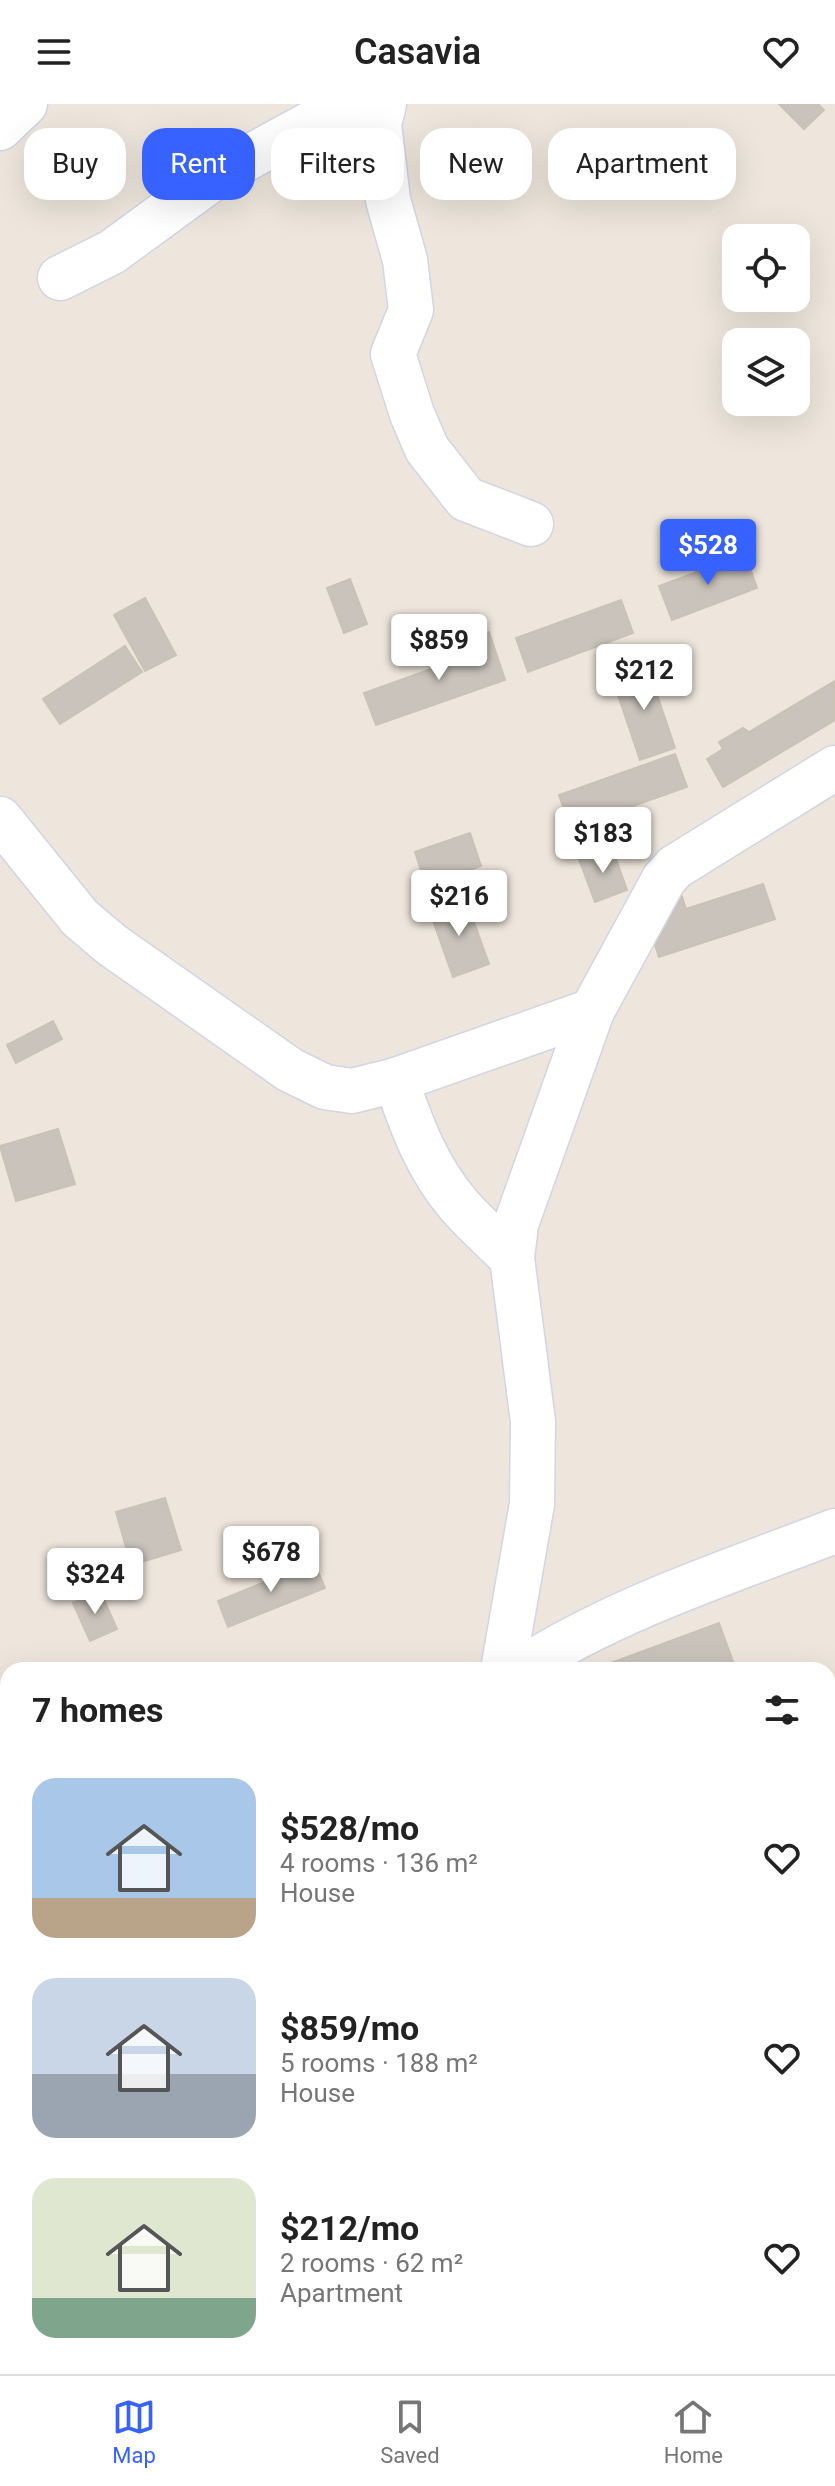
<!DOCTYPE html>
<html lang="en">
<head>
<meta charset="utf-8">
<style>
  body { margin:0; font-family:Roboto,sans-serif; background:#f6f6f6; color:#222; height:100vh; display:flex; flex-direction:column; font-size:30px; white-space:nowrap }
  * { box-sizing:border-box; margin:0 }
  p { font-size:26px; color:#767676 }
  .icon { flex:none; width:44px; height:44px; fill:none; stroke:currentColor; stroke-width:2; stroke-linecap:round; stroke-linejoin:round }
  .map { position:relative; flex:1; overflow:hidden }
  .sheet { position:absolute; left:0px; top:1558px; width:836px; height:712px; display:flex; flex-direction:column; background:#fff; border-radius:24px 24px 0 0; box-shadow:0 8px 32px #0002 }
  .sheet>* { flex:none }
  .banner { position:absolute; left:24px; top:24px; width:788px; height:72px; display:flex; gap:16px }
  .buttons { position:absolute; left:722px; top:120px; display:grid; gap:16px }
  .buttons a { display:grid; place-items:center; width:88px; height:88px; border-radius:16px; background:#fff; box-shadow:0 8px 32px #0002; font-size:40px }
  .price { position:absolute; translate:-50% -68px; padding:0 18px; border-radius:8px; background:#fff; color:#222; font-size:26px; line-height:52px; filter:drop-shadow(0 2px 4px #0008) }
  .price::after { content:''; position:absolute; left:50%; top:48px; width:24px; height:18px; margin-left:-12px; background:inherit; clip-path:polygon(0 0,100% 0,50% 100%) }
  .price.on { background:#3862ff; color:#fff }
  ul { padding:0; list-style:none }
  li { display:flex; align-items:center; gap:24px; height:200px; padding:0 32px }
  li span { display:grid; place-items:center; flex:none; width:224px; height:160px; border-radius:24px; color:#555 }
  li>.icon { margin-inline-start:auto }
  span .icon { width:96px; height:96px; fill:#fffc; stroke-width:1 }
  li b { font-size:34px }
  h2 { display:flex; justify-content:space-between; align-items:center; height:96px; padding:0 32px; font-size:34px }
  .pill { padding:0 28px; border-radius:24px; background:#fff; box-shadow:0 8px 32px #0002; font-size:28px; line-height:72px }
  .pill.on { background:#3862ff; color:#fff }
  header { display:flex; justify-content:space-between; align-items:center; height:104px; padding:0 32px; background:#fff; font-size:36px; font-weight:600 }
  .tab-bar { display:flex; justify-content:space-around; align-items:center; height:112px; border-top:2px solid #e0e0e0; background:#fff; font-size:22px; color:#767676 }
  .tab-bar a { display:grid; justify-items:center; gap:4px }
  .tab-bar .on { color:#3862ff }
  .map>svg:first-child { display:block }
  .building { fill:#c9c3bb; stroke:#cac2b5; stroke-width:2 }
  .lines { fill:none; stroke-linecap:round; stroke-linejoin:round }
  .minor-casing { stroke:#d1d5e5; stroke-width:47 }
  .minor { stroke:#fff; stroke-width:44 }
</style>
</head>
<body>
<header><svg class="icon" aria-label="menu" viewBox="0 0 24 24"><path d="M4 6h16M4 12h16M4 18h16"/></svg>Casavia<svg class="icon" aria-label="heart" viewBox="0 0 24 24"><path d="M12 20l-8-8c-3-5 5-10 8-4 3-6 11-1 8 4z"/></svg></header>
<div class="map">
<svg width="835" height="2270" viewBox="0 0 835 2270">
  <rect width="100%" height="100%" fill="#eee6dc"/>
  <!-- building -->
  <g class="building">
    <polygon points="779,0 818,0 824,6 804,25"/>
    <polygon points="745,450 757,484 672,516 659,482"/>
    <polygon points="350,475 367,520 344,529 327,484"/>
    <polygon points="145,494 176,551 145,567 114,511"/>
    <polygon points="621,496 633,529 528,568 516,534"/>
    <polygon points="489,528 505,576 376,621 364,589 462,554 457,539"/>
    <polygon points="125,542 142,568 60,620 43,595"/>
    <polygon points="647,561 675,644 640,656 612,573"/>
    <polygon points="835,577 835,616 723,683 707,655 723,645 719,638 743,624 749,628"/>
    <polygon points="675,650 687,683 613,709 619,726 577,741 559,691"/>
    <polygon points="470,729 481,762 426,782 415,748"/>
    <polygon points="612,744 627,786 595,798 579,755"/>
    <polygon points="677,777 686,805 763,780 775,815 659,853 638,790"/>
    <polygon points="466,796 489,860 453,873 430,808"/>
    <polygon points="53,917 62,935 16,959 7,941"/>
    <polygon points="58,1025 75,1080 16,1097 0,1042"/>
    <polygon points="165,1394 181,1446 131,1461 116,1408"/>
    <polygon points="314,1458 325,1484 228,1523 218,1497"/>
    <polygon points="100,1487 117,1525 90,1537 73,1499"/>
    <polygon points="719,1519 736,1566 592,1566"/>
    <polygon points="8,1709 8,1736 0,1739 0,1712"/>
    <polygon points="7,2228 8,2250 0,2253 0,2231"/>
    <polygon points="214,2262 234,2262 237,2270 217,2270"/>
    <polygon points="307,2262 324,2262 327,2270 286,2270"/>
    <polygon points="332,2262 360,2262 339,2270 335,2270"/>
    <polygon points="389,2262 425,2262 426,2263 413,2268 414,2270 392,2270"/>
    <polygon points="472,2262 480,2262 483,2270 451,2270"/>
    <polygon points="724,2262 751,2262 754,2270 728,2270"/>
  </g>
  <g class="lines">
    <defs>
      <g id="minor">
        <polyline points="384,0 379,20 388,96 405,156 411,206 393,250 412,310 427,345 466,395 531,420"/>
        <polyline points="0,24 25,0"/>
        <polyline points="60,174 112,148 220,69 323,13 360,0"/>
        <polyline points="0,715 80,814 112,841 290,966 325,983 352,987 396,976 592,907"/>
        <path d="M 396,976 C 411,1020 427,1064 458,1100 C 474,1119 494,1136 512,1154"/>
        <polyline points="503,1566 532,1400 533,1318 512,1154 516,1120 592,907 664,775 675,763 835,664"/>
        <path d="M 520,1566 C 616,1504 729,1468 835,1427"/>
        <polyline points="654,2262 658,2270"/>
      </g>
    </defs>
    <!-- minor casing -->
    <use href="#minor" class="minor-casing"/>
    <!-- minor -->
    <use href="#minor" class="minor"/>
  </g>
</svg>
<div class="buttons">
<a><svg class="icon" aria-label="locate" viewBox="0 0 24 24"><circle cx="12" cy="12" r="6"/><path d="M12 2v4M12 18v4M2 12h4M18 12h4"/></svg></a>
<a><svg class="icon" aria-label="layers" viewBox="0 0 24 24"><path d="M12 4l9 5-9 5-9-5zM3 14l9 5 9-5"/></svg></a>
</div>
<b class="price on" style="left:708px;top:483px">$528</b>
<b class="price" style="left:439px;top:578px">$859</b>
<b class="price" style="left:644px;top:608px">$212</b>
<b class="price" style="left:603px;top:771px">$183</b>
<b class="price" style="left:459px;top:834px">$216</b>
<b class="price" style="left:271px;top:1490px">$678</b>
<b class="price" style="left:95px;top:1512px">$324</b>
<div class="banner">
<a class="pill">Buy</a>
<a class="pill on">Rent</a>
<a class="pill">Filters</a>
<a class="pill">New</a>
<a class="pill">Apartment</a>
</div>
<section class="sheet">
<h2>7 homes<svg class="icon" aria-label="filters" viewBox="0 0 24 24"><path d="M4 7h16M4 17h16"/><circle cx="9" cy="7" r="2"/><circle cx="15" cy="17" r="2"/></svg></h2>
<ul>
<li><span style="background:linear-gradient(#a9c7e8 75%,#b9a48a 0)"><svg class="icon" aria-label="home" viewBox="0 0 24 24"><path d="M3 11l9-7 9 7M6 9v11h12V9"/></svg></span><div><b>$528/mo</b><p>4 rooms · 136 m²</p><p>House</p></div><svg class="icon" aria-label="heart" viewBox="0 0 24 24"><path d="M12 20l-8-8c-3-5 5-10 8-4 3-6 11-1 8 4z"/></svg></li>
<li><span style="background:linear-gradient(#c9d6e8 60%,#9aa5b1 0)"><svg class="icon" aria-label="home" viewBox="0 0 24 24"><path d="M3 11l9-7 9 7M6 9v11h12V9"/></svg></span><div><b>$859/mo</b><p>5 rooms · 188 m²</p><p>House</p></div><svg class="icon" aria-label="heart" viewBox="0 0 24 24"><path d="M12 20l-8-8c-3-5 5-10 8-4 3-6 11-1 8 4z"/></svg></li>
<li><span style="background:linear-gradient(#dfe7d0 75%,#7fa58c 0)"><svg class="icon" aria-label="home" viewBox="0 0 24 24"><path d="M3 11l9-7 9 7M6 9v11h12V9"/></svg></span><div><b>$212/mo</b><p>2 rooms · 62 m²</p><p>Apartment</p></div><svg class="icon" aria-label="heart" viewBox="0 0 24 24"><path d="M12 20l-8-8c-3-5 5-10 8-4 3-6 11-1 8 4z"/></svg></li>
</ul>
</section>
</div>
<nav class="tab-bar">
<a class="on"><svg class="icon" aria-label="map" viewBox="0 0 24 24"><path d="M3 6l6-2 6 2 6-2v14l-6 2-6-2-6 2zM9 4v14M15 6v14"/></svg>Map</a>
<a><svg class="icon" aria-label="saved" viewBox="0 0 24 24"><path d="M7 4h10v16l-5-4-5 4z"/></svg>Saved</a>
<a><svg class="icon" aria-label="home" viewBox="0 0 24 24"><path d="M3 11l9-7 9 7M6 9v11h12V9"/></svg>Home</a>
</nav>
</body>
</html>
